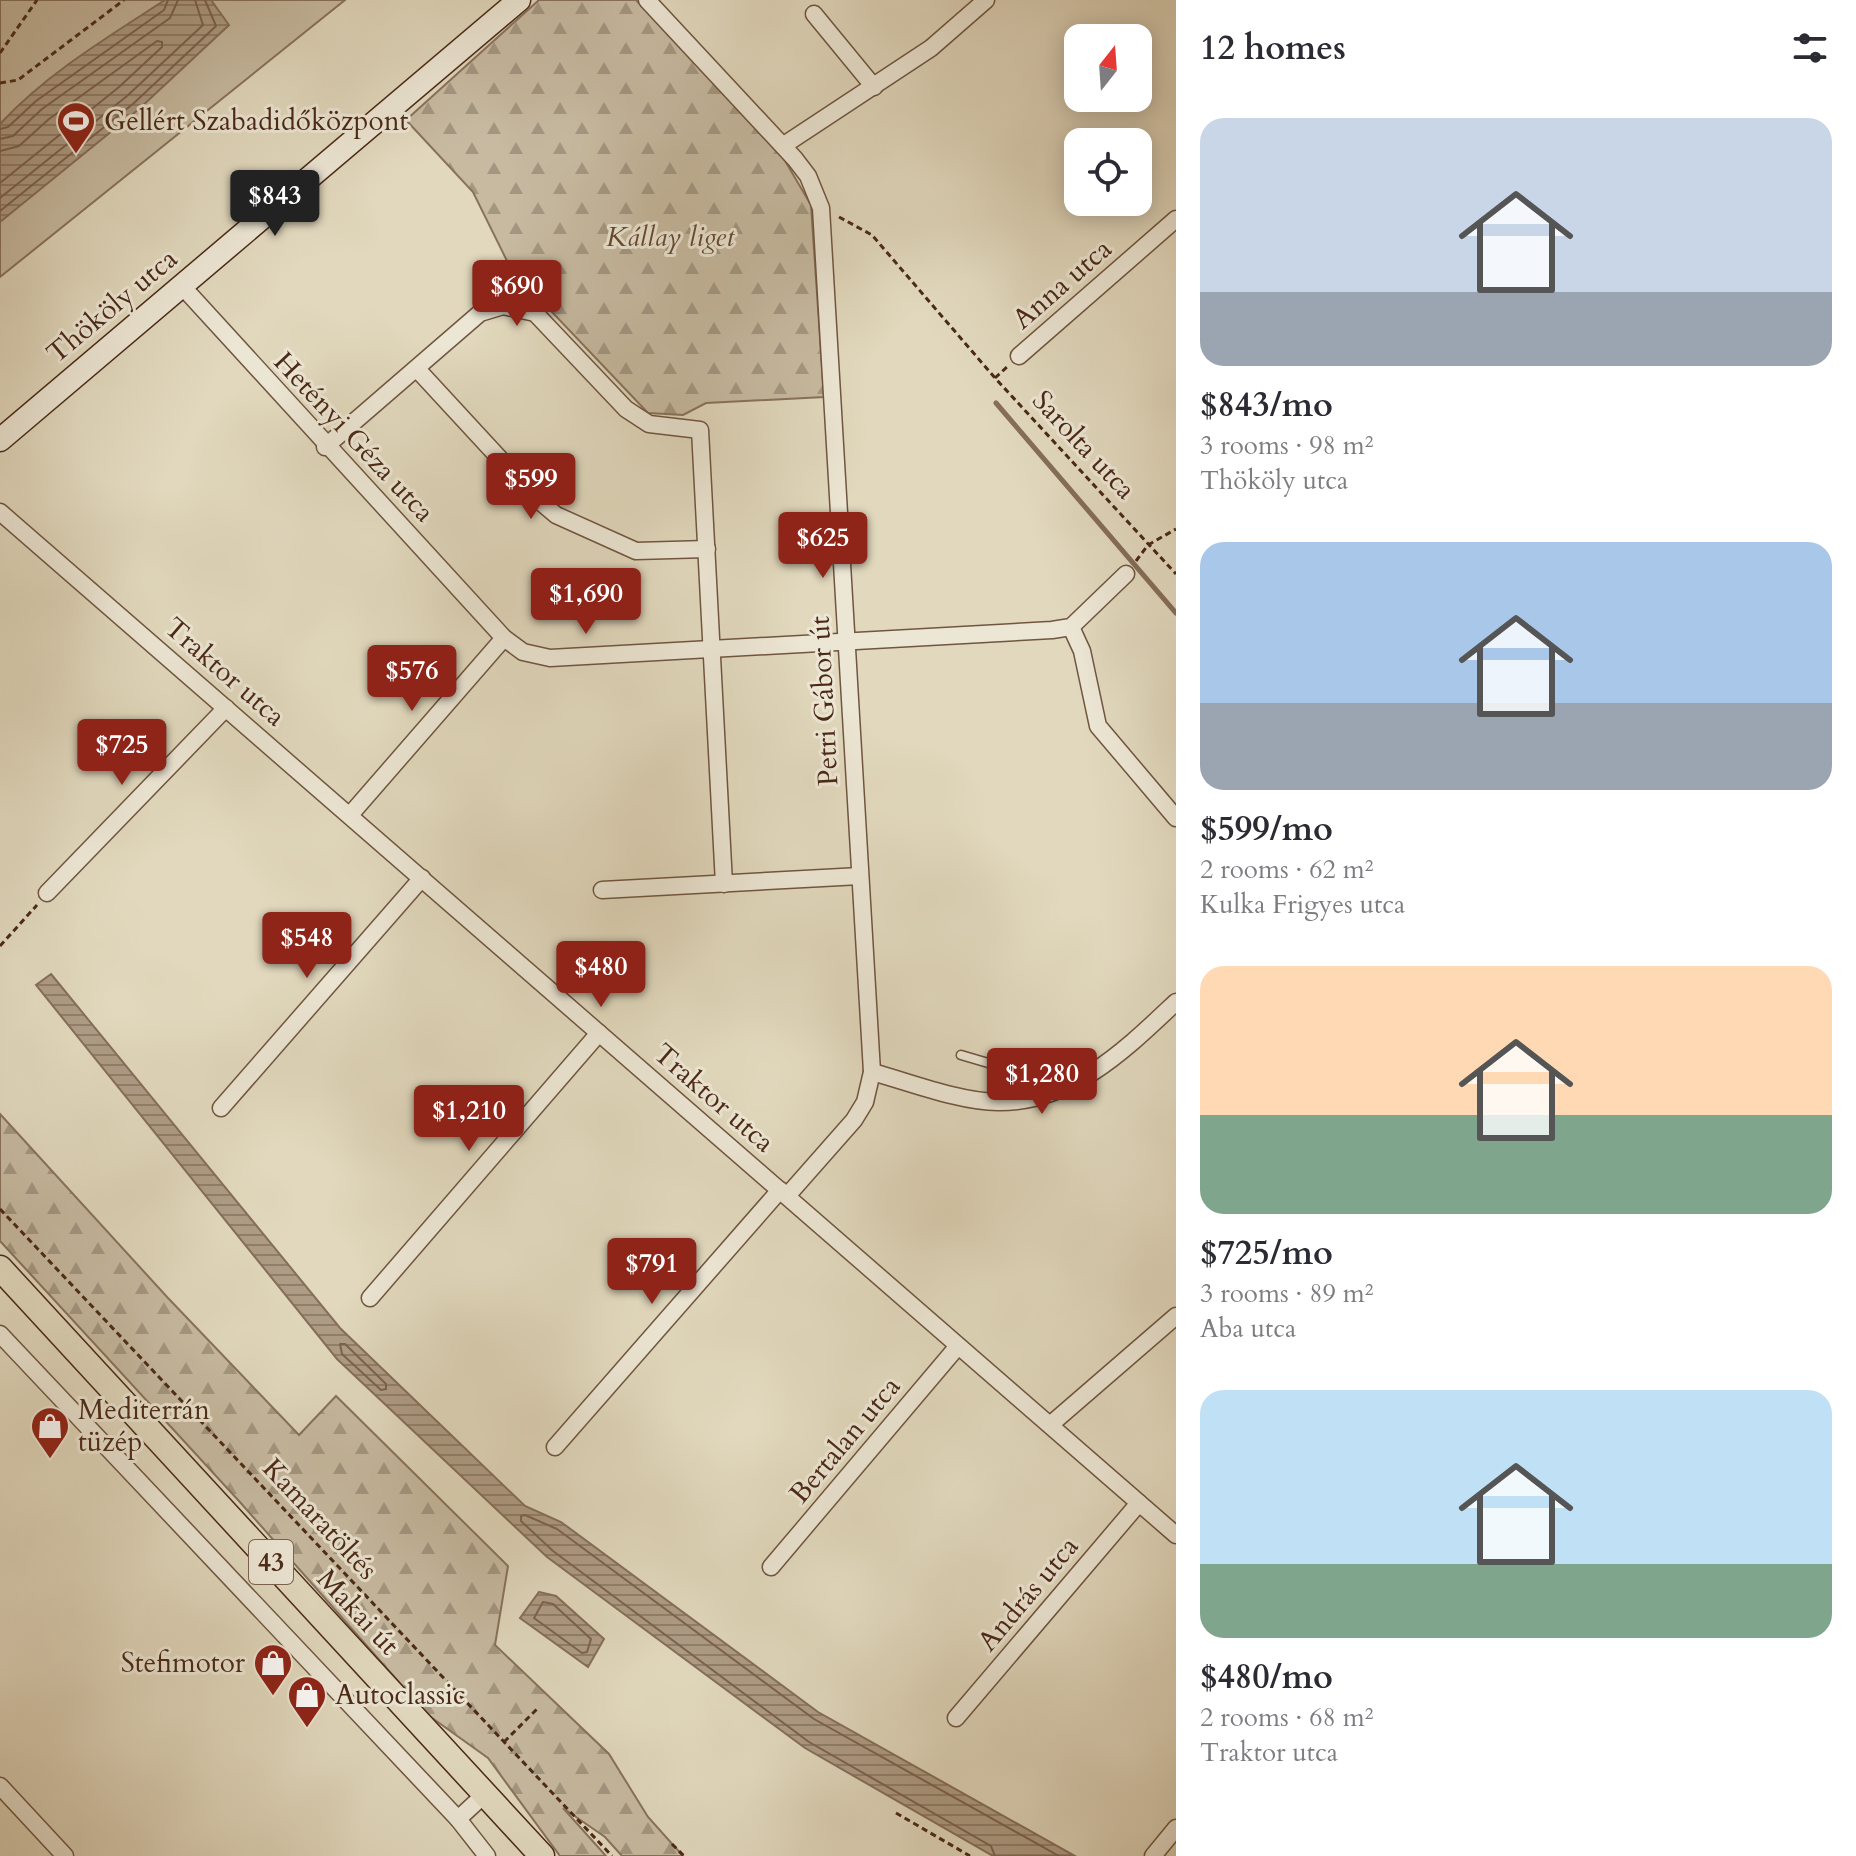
<!DOCTYPE html>
<html lang="en">
<head>
<meta charset="utf-8">
<style>
  body { margin:0; font-family:Cardo,serif; background:#f2f2f3; color:#2b2b33; height:100vh; display:flex; flex-direction:column; font-size:30px; white-space:nowrap }
  * { box-sizing:border-box; margin:0 }
  p { font-size:26px; color:#7c7c81 }
  .icon { flex:none; width:44px; height:44px; fill:none; stroke:currentColor; stroke-width:2; stroke-linecap:round; stroke-linejoin:round }
  .map { position:relative; flex:1; overflow:hidden }
  .drawer { display:flex; flex-direction:column; background:#fff; width:680px }
  .drawer>* { flex:none }
  .needle { width:52px; rotate:17deg }
  .controls { position:absolute; left:1064px; top:24px; display:grid; gap:16px }
  .controls a { display:grid; place-items:center; width:88px; height:88px; border-radius:16px; background:#fff; box-shadow:0 4px 20px #0003; font-size:40px }
  .price { position:absolute; translate:-50% -68px; padding:0 18px; border-radius:8px; background:#8f2418; color:#fff; font-size:26px; line-height:52px; filter:drop-shadow(0 2px 4px #0008) }
  .price::after { content:''; position:absolute; left:50%; top:48px; width:24px; height:18px; margin-left:-12px; background:inherit; clip-path:polygon(0 0,100% 0,50% 100%) }
  .price.selected { background:#222; color:#fff }
  ul { padding:0; list-style:none }
  li { display:grid; align-content:center; gap:16px; height:424px; padding:0 24px }
  li span { display:grid; place-items:center; height:248px; border-radius:24px; color:#555 }
  li>.icon { margin-inline-start:auto }
  span .icon { width:144px; height:144px; fill:#fffc; stroke-width:1 }
  li b { font-size:34px }
  h2 { display:flex; justify-content:space-between; align-items:center; height:96px; padding:0 24px; font-size:34px }
  main { display:flex; flex:1; min-height:0 }
  .map>svg:first-child { display:block }
  .forest { fill:url(#forest-firs); stroke:#88725c; stroke-width:2 }
  .garden { fill:#c7baa1; stroke:#88725c; stroke-width:2 }
  .water { fill:url(#water-rules); stroke:#866e59; stroke-width:2 }
  .lines { fill:none; stroke-linecap:round; stroke-linejoin:round }
  .shore { stroke:#7c624e; stroke-width:2 }
  .stream { stroke:#866e59; stroke-width:5 }
  .lane-casing { stroke:#705540; stroke-width:11 }
  .street-casing { stroke:#705540; stroke-width:19 }
  .secondary-casing { stroke:#4a2917; stroke-width:25 }
  .primary-casing { stroke:#4a2917; stroke-width:27 }
  .path { stroke:#4a2917; stroke-width:3; stroke-dasharray:6 4; stroke-linecap:butt }
  .lane { stroke:#ece6d4; stroke-width:8 }
  .street { stroke:#ece6d4; stroke-width:16 }
  .secondary { stroke:#ece6d4; stroke-width:22 }
  .primary { stroke:#e1d8bd; stroke-width:24 }
  .labels { text-anchor:middle; dominant-baseline:central; stroke-width:6; stroke-linejoin:round; paint-order:stroke }
  .shield { fill:#ece6d4; stroke:#7b6250; stroke-width:2 }
  .shield-label { font-size:26px; font-weight:bold; fill:#4a2917 }
  .poi-label { font-size:28px; fill:#4a2917; stroke:#ece6d4; text-anchor:start }
  .park-label { font-size:28px; font-style:italic; fill:#634633; stroke:#ece6d4 }
  .street-label { font-size:28px; fill:#4a2917; stroke:#ece6d4 }
</style>
</head>
<body>
<main>
<div class="map">
<svg width="1176" height="1856" viewBox="0 0 1176 1856">
  <defs>
    <pattern id="forest-firs" width="22" height="20" patternUnits="userSpaceOnUse" patternTransform="scale(2)"><rect width="22" height="20" fill="#c7baa1"/><path d="M5 1l3.5 6h-7zM16 11l3.5 6h-7z" fill="#a49782"/></pattern>
    <pattern id="water-rules" width="6" height="5" patternUnits="userSpaceOnUse" patternTransform="scale(2)"><rect width="6" height="5" fill="#ae9c85"/><path d="M0 2.5h6" fill="none" stroke="#907f6c"/></pattern>
  </defs>
  <rect width="100%" height="100%" fill="#e1d8bd"/>
  <filter id="stains"><feTurbulence type="fractalNoise" baseFrequency=".0025" numOctaves="4"/><feColorMatrix values="0 0 0 0 .2 0 0 0 0 .09 0 0 0 0 .02 0 0 0 .5 -.17"/></filter>
  <radialGradient id="worn" r=".72"><stop offset=".6" stop-color="#630" stop-opacity="0"/><stop offset="1" stop-color="#630" stop-opacity=".3"/></radialGradient>
  <!-- forest -->
  <g class="forest">
    <polygon points="539,0 636,0 781,154 811,205 824,397 706,403 683,415 648,413 511,269 473,192 406,120"/>
    <polygon points="0,1114 168,1298 299,1435 336,1396 508,1566 495,1645 609,1754 648,1817 683,1856 622,1856 605,1837 563,1808 606,1856 560,1856 488,1758 428,1715 239,1501 0,1241"/>
  </g>
  <!-- garden -->
  <polygon class="garden" points="0,0 345,0 0,277"/>
  <!-- water -->
  <g class="water">
    <path d="M 165,0 L 211,0 L 229,25 L 139,109 L 0,222 L 0,124 C 46,74 108,37 165,0 Z"/>
    <polygon points="51,974 340,1328 525,1506 561,1522 818,1712 1075,1856 993,1856 805,1748 547,1557 337,1359 36,985"/>
    <polygon points="539,1592 556,1596 604,1639 588,1667 520,1618"/>
  </g>
  <g class="lines">
    <!-- shore -->
    <g class="shore">
      <polyline points="0,129 8,127 36,101 164,10 168,0"/>
      <polyline points="0,139 13,136 42,109 170,18 178,0"/>
      <polyline points="0,151 19,146 49,119 157,41 162,42 162,47 119,87 0,183"/>
      <polyline points="0,198 127,96 203,25 195,0"/>
      <polyline points="0,211 134,103 216,26 205,0"/>
      <polygon points="340,1344 345,1344 386,1384 386,1389 381,1390 342,1354"/>
      <polygon points="543,1602 553,1604 591,1639 587,1652 582,1653 534,1618"/>
      <polyline points="995,1856 991,1846 809,1742 553,1551 521,1521 521,1516 525,1515 557,1529 814,1719 1059,1856"/>
    </g>
    <!-- stream -->
    <polyline class="stream" points="996,403 1176,613"/>
    <defs>
      <polyline id="lane" points="961,1055 995,1065 996,1102"/>
      <g id="street">
        <polyline points="647,0 795,159 808,176 821,208 872,1072 865,1102 854,1120 787,1196"/>
        <polyline points="814,14 874,87"/>
        <polyline points="784,145 931,48 986,0"/>
        <polyline points="182,286 504,638 523,652 550,658 1052,630 1071,627 1126,574"/>
        <polyline points="1019,356 1176,219"/>
        <polyline points="417,369 536,498 556,515 636,551 707,549"/>
        <polyline points="325,447 480,313 503,306 535,313 626,409 649,424 700,430 724,884"/>
        <polyline points="0,512 1176,1535"/>
        <polyline points="1071,627 1082,651 1098,726 1176,818"/>
        <polyline points="350,815 504,638"/>
        <polyline points="602,890 860,876"/>
        <polyline points="47,893 226,708"/>
        <path d="M 872,1072 C 909,1082 960,1102 998,1102 C 1072,1103 1126,1049 1176,1002"/>
        <polyline points="221,1108 422,878"/>
        <polyline points="370,1298 599,1033"/>
        <polyline points="0,1334 458,1819 487,1856"/>
        <polyline points="1050,1425 1176,1316"/>
        <polyline points="555,1447 780,1190"/>
        <polyline points="771,1567 958,1346"/>
        <polyline points="956,1718 1139,1503"/>
        <polyline points="0,1786 65,1856"/>
        <polyline points="458,1819 485,1794"/>
        <polyline points="1153,1856 1176,1828"/>
      </g>
      <polyline id="secondary" points="0,440 519,0"/>
      <polyline id="primary" points="0,1268 542,1856"/>
    </defs>
    <!-- lane casing -->
    <use href="#lane" class="lane-casing"/>
    <!-- street casing -->
    <use href="#street" class="street-casing"/>
    <!-- secondary casing -->
    <use href="#secondary" class="secondary-casing"/>
    <!-- primary casing -->
    <use href="#primary" class="primary-casing"/>
    <!-- path -->
    <g class="path">
      <polyline points="0,53 37,0"/>
      <polyline points="0,83 18,80 124,0"/>
      <polyline points="839,217 872,235 995,378 1176,574"/>
      <polyline points="995,378 1007,367"/>
      <polyline points="1136,561 1148,545 1176,529"/>
      <polyline points="0,946 37,905"/>
      <polyline points="0,1209 612,1856"/>
      <polyline points="504,1742 539,1707"/>
      <polyline points="896,1813 970,1856"/>
      <polyline points="672,1844 684,1856"/>
    </g>
    <!-- lane -->
    <use href="#lane" class="lane"/>
    <!-- street -->
    <use href="#street" class="street"/>
    <!-- secondary -->
    <use href="#secondary" class="secondary"/>
    <!-- primary -->
    <use href="#primary" class="primary"/>
  </g>
  <!-- icons -->
  <defs>
    <symbol id="stadium-pin" viewBox="-11 -11 22 30"><path d="M0 17L-7.5 6A9.5 9.5 0 1 1 7.5 6Z" fill="#8f2418" stroke="#ece6d4"/><path d="M0-5a6.5 5 0 1 0 0 10a6.5 5 0 1 0 0-10ZM-3.5-1.8h7v3.6h-7Z" fill="#fff"/></symbol>
    <symbol id="shop-pin" viewBox="-11 -11 22 30"><path d="M0 17L-7.5 6A9.5 9.5 0 1 1 7.5 6Z" fill="#8f2418" stroke="#ece6d4"/><path d="M-5-2.5h2.3a2.7 3.5 0 0 1 5.4 0H5L5.5 6h-11ZM-1.5-2.5h3a1.5 2.3 0 0 0-3 0Z" fill="#fff"/></symbol>
  </defs>
  <g fill-rule="evenodd">
    <use href="#stadium-pin" x="54" y="99" width="44" height="60"/>
    <use href="#shop-pin" x="28" y="1404" width="44" height="60"/>
    <use href="#shop-pin" x="251" y="1641" width="44" height="60"/>
    <use href="#shop-pin" x="285" y="1673" width="44" height="60"/>
  </g>
  <g class="labels">
    <!-- shield labels -->
    <rect class="shield" x="249" y="1540" width="44" height="44" rx="6"/>
    <g class="shield-label">
      <text x="271" y="1562">43</text>
    </g>
    <!-- poi labels -->
    <g class="poi-label">
      <text x="104" y="121">Gellért Szabadidőközpont</text>
      <text x="78" y="1410">Mediterrán<tspan x="78" dy="32">tüzép</tspan></text>
      <text x="245" y="1663" text-anchor="end">Stefimotor</text>
      <text x="335" y="1695">Autoclassic</text>
    </g>
    <!-- park labels -->
    <g class="park-label">
      <text x="670" y="237">Kállay liget</text>
    </g>
    <!-- street labels -->
    <g class="street-label">
      <text transform="translate(1062 284) rotate(-41)">Anna utca</text>
      <text transform="translate(112 306) rotate(-40)">Thököly utca</text>
      <text transform="translate(354 437) rotate(47)">Hetényi Géza utca</text>
      <text transform="translate(1084 445) rotate(47)">Sarolta utca</text>
      <text transform="translate(225 672) rotate(41)">Traktor utca</text>
      <text transform="translate(824 701) rotate(-93)">Petri Gábor út</text>
      <text transform="translate(714 1098) rotate(41)">Traktor utca</text>
      <text transform="translate(845 1440) rotate(-50)">Bertalan utca</text>
      <text transform="translate(320 1519) rotate(47)">Kamaratöltés</text>
      <text transform="translate(1028 1594) rotate(-50)">András utca</text>
      <text transform="translate(358 1612) rotate(47)">Makai út</text>
    </g>
  </g>
  <rect width="100%" height="100%" filter="url(#stains)"/>
  <rect width="100%" height="100%" fill="url(#worn)"/>
</svg>
<div class="controls">
<a><svg class="needle" viewBox="-14 -14 28 28"><path d="M0-13l5 13h-10z" fill="#e53935"/><path d="M0 13l5-13h-10z" fill="#7c7c81"/></svg></a>
<a><svg class="icon" aria-label="locate" viewBox="0 0 24 24"><circle cx="12" cy="12" r="6"/><path d="M12 2v4M12 18v4M2 12h4M18 12h4"/></svg></a>
</div>
<b class="price selected" style="left:275px;top:238px">$843</b>
<b class="price" style="left:517px;top:328px">$690</b>
<b class="price" style="left:531px;top:521px">$599</b>
<b class="price" style="left:823px;top:580px">$625</b>
<b class="price" style="left:586px;top:636px">$1,690</b>
<b class="price" style="left:412px;top:713px">$576</b>
<b class="price" style="left:122px;top:787px">$725</b>
<b class="price" style="left:307px;top:980px">$548</b>
<b class="price" style="left:601px;top:1009px">$480</b>
<b class="price" style="left:1042px;top:1116px">$1,280</b>
<b class="price" style="left:469px;top:1153px">$1,210</b>
<b class="price" style="left:652px;top:1306px">$791</b>
</div>
<section class="drawer">
<h2>12 homes<svg class="icon" aria-label="filters" viewBox="0 0 24 24"><path d="M4 7h16M4 17h16"/><circle cx="9" cy="7" r="2"/><circle cx="15" cy="17" r="2"/></svg></h2>
<ul>
<li><span style="background:linear-gradient(#c9d6e8 70%,#9aa5b1 0)"><svg class="icon" aria-label="home" viewBox="0 0 24 24"><path d="M3 11l9-7 9 7M6 9v11h12V9"/></svg></span><div><b>$843/mo</b><p>3 rooms · 98 m²</p><p>Thököly utca</p></div></li>
<li><span style="background:linear-gradient(#a9c7e8 65%,#9aa5b1 0)"><svg class="icon" aria-label="home" viewBox="0 0 24 24"><path d="M3 11l9-7 9 7M6 9v11h12V9"/></svg></span><div><b>$599/mo</b><p>2 rooms · 62 m²</p><p>Kulka Frigyes utca</p></div></li>
<li><span style="background:linear-gradient(#ffd9b3 60%,#7fa58c 0)"><svg class="icon" aria-label="home" viewBox="0 0 24 24"><path d="M3 11l9-7 9 7M6 9v11h12V9"/></svg></span><div><b>$725/mo</b><p>3 rooms · 89 m²</p><p>Aba utca</p></div></li>
<li><span style="background:linear-gradient(#bfe0f5 70%,#7fa58c 0)"><svg class="icon" aria-label="home" viewBox="0 0 24 24"><path d="M3 11l9-7 9 7M6 9v11h12V9"/></svg></span><div><b>$480/mo</b><p>2 rooms · 68 m²</p><p>Traktor utca</p></div></li>
</ul>
</section>
</main>
</body>
</html>
